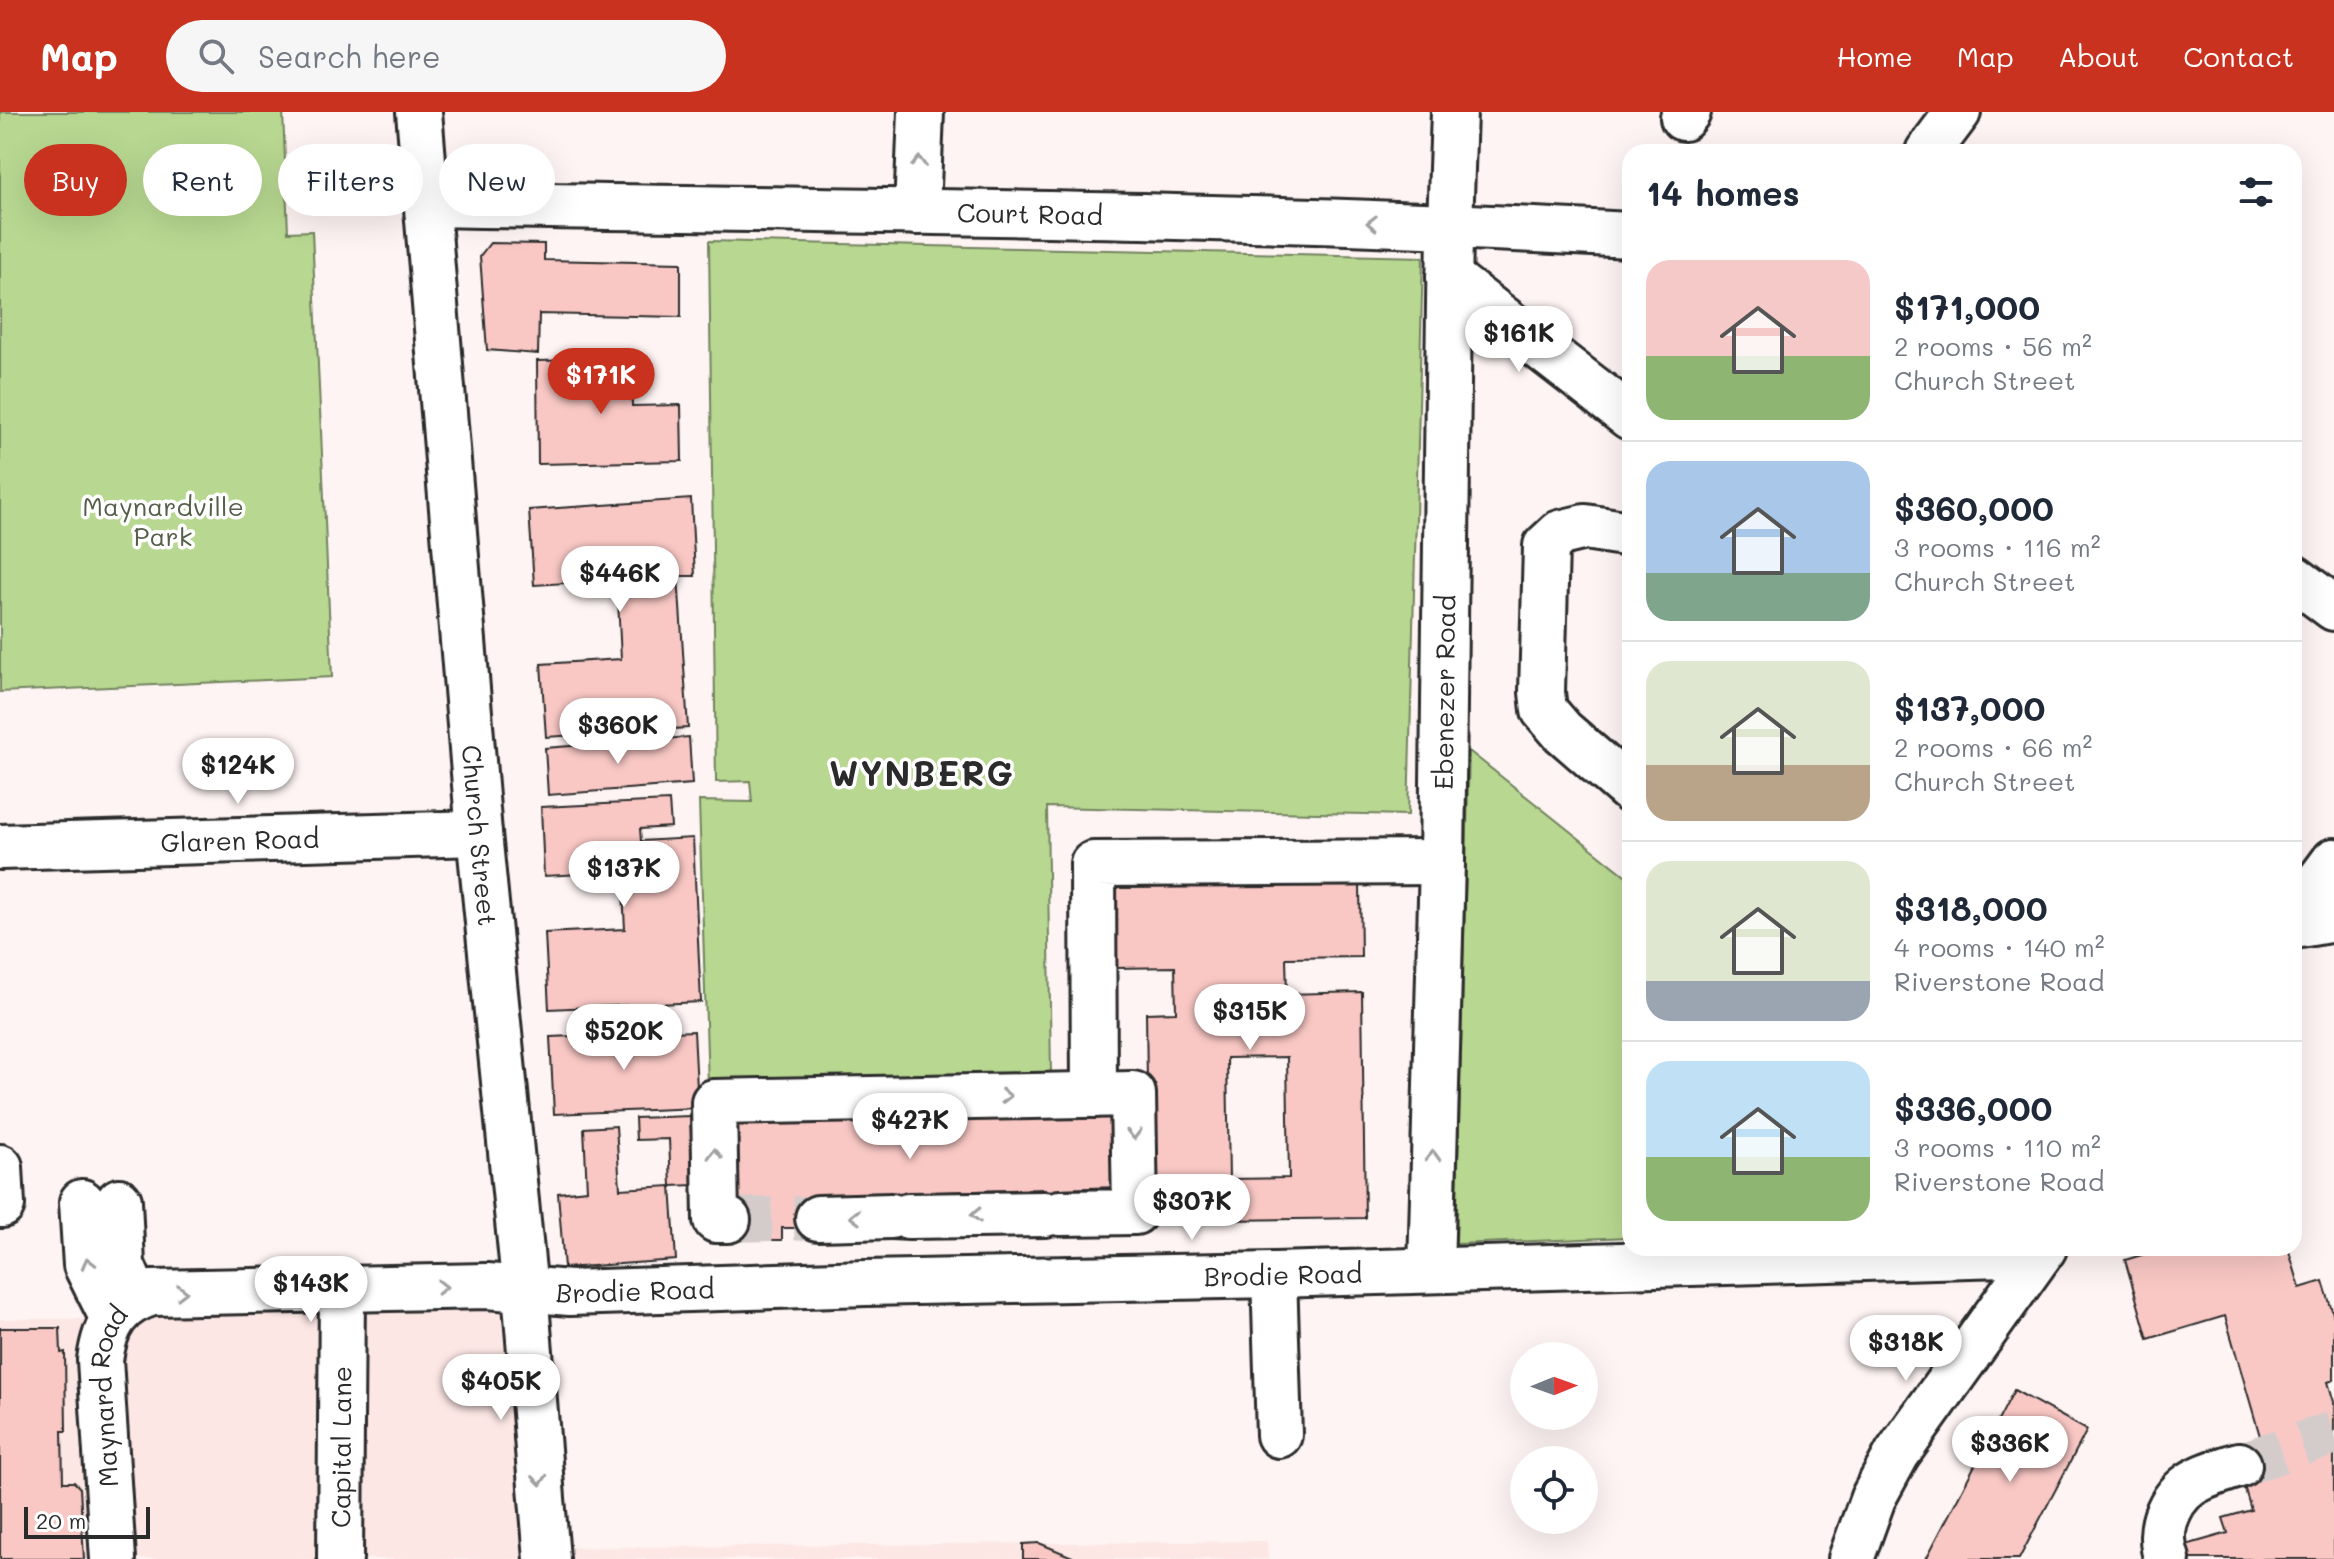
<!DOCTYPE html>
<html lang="en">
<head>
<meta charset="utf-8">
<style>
  body { margin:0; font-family:Mali,sans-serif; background:#f6f6f7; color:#1f2937; height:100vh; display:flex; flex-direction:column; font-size:30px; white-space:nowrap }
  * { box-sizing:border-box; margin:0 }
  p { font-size:26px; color:#747a83 }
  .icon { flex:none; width:44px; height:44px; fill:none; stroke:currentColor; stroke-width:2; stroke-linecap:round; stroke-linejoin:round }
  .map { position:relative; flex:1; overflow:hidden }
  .panel { position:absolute; left:1622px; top:32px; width:680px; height:1112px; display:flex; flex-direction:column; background:#fff; border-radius:24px; box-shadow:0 8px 32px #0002 }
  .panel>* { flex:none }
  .banner { position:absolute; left:24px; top:32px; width:760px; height:72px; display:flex; gap:16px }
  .needle { width:52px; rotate:89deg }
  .buttons { position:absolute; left:1510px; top:1230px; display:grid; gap:16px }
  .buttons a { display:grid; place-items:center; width:88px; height:88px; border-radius:50%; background:#fff; box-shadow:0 8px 32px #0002; font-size:40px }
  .scale { position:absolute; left:24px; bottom:20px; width:126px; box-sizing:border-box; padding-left:8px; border:4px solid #2b2b2b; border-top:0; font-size:22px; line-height:28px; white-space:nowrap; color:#2b2b2b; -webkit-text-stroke:6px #fff; paint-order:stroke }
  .price { position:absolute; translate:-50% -68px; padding:0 18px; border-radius:28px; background:#fff; color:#222; font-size:26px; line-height:52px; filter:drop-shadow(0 2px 4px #0008) }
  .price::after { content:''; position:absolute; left:50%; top:48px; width:24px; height:18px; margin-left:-12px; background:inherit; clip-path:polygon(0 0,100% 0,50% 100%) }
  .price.on { background:#c8321e; color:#fff }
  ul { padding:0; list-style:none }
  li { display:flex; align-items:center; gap:24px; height:200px; padding:0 24px }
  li+li { border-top:2px solid #e0e1e3 }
  li span { display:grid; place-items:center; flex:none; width:224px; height:160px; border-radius:24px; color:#555 }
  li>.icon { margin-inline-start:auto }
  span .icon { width:96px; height:96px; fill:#fffc; stroke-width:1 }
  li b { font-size:34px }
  h2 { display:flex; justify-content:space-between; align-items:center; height:96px; padding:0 24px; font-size:34px }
  .pill { padding:0 28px; border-radius:36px; background:#fff; box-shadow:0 8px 32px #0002; font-size:28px; line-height:72px }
  .pill.on { background:#c8321e; color:#fff }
  header { display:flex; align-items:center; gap:48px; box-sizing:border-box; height:112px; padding:0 40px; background:#c8321e; color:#fff }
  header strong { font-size:38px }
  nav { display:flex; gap:44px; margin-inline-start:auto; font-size:28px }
  .search { width:560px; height:72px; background:#f6f6f7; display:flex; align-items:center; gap:20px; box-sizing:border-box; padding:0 28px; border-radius:44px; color:#747a83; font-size:30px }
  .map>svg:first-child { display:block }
  .built { fill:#fce7e5 }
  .green { fill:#b8d891; stroke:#72825e; stroke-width:2 }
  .building { fill:#f9c8c5; stroke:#2b2b2b; stroke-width:2; fill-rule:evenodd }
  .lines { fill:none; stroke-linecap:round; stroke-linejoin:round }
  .minor-tunnel { stroke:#d4cccb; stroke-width:44; stroke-dasharray:44 22; stroke-linecap:butt }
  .minor-casing { stroke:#2b2b2b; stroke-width:50 }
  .major-casing { stroke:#2b2b2b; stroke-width:50 }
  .minor { stroke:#fff; stroke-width:44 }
  .major { stroke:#fff; stroke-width:44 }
  .oneway { stroke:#a0a0a0 }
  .labels { text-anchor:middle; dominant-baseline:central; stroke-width:7; stroke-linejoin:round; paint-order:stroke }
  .street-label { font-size:26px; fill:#2b2b2b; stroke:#fff }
  .park-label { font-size:26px; fill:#555f4a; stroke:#fff }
  .district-label { font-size:34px; font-weight:bold; letter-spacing:2px; fill:#2b2b2b; stroke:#fff }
</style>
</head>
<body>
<header>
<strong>Map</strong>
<div class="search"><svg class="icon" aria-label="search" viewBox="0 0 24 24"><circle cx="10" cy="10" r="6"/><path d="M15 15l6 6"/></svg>Search here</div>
<nav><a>Home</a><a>Map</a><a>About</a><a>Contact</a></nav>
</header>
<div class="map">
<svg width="2334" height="1447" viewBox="0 0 2334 1447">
  <rect width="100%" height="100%" fill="#fef4f3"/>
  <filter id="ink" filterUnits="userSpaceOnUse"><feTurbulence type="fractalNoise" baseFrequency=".0125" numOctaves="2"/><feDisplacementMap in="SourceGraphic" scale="16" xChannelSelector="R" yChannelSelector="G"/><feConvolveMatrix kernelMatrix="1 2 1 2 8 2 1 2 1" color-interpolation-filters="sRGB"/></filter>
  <g filter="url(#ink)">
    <!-- built -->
    <polygon class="built" points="525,1179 546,1436 1267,1429 1268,1447 0,1447 0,1207 113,1207 123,1195"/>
    <!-- green -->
    <g class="green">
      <polygon points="0,0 283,0 288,120 312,119 332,565 0,580"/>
      <polygon points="709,129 1423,145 1408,703 1047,695 1051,963 708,974 699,689 752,690 750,669 716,670"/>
      <polygon points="1469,639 1630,767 1630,1125 1456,1132"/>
    </g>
    <!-- building -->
    <g class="building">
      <polygon points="490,131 544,132 544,148 681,151 681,205 539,202 538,242 487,238 480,144"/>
      <polygon points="631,247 632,294 681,293 682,349 538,352 537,249"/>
      <polygon points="691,387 695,464 678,464 688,616 546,625 541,552 621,547 617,468 534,473 529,398"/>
      <polygon points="689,625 692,672 548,683 545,636"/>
      <polygon points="669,689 671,715 640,717 641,729 693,726 701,890 549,897 545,821 625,817 622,760 544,764 541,695"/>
      <path d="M 1360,772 L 1361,845 L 1286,846 L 1287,882 L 1362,880 L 1365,1106 L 1149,1109 L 1146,901 L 1176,900 L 1175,855 L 1115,856 L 1114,776 ZM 1287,945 L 1289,1066 L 1229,1067 L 1227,946 Z"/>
      <polygon points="694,919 698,996 554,1002 550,925"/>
      <polygon points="1119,999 1120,1075 1059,1077 1060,1120 1045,1120 1045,1077 907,1081 908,1129 892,1128 891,1081 818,1084 819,1116 782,1116 782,1128 763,1128 763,1118 729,1118 727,1004"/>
      <polygon points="690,1004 694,1073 671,1074 669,1027 636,1028 635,1006"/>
      <polygon points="616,1014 620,1077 671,1074 676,1148 564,1156 558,1081 587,1078 584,1016"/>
      <polygon points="2165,1136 2288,1136 2300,1176 2323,1169 2334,1205 2334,1268 2328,1270 2334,1290 2334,1447 2183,1447 2179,1435 2228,1421 2223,1406 2251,1398 2234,1339 2262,1331 2225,1204 2148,1227 2125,1148"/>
      <polygon points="0,1216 60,1216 61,1241 65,1240 66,1319 62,1319 63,1370 74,1370 80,1376 84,1447 0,1447"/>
      <polygon points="2014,1278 2087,1318 2019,1447 1926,1447"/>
      <polygon points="1039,1431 1077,1447 1023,1447 1023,1432"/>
    </g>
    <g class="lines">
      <!-- minor-tunnel -->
      <g class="minor-tunnel">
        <polyline points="728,1108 818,1106"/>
        <polyline points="2239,1353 2334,1321"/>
      </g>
      <defs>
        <g id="minor">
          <path id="s1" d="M 419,0 L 479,721 L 525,1179 L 547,1447"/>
          <polyline points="1683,6 1688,0"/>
          <polyline points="1928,40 1958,0"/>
          <path id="s2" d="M 428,92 C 828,99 1230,100 1630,123"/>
          <polyline points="917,100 921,0"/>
          <polyline points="1449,165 1630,305"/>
          <polyline points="1630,422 1585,415 1560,421 1546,434 1542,580 1544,598 1562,619 1630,678"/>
          <polyline points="2294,466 2334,496"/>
          <path id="s3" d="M 0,735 L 479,721"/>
          <polyline points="2294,814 2334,807"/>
          <polyline points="1094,983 1093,752 1442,750"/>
          <polyline points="0,1055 2,1093 0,1093"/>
          <polyline points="119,1089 122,1153 136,1186"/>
          <polyline points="82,1090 86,1153 113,1207"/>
          <polyline points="908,1104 1045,1102"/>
          <polyline points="818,1106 891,1104"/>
          <polyline points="728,1108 716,1108 714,990 1133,982 1135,1100 1060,1101"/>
          <path id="s4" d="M 1431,1158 L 1442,750 L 1450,113 L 1454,0"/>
          <polyline points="1274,1163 1279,1323"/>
          <path id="s5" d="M 113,1447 L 100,1248 C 105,1212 117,1192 152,1181 L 487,1174 L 570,1181 L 866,1171 L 1274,1163 L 2040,1141"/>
          <path id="s6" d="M 340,1447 L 342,1177"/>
          <path d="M 2167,1447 C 2155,1416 2171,1379 2202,1366 C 2213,1361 2226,1357 2239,1353"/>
        </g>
        <g id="major">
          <polyline points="2294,803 2334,749"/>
          <polyline points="1851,1447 1873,1386 1897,1342 2044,1136"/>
        </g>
      </defs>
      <!-- minor casing -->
      <use href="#minor" class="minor-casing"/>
      <!-- major casing -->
      <use href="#major" class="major-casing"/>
      <!-- minor -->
      <use href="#minor" class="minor"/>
      <!-- major -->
      <use href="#major" class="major"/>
    </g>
    <!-- one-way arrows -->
    <defs><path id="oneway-chevron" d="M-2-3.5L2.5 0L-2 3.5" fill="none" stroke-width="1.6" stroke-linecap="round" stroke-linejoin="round" transform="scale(2)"/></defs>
    <g class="oneway">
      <use href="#oneway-chevron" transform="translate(919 50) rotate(-88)"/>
      <use href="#oneway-chevron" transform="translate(1372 111) rotate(-179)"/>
      <use href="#oneway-chevron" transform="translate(1006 984) rotate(-1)"/>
      <use href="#oneway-chevron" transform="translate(1134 1022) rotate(89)"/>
      <use href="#oneway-chevron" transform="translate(715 1042) rotate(-91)"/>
      <use href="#oneway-chevron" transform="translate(1433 1044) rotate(-88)"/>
      <use href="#oneway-chevron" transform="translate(976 1103) rotate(179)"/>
      <use href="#oneway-chevron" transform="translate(855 1105) rotate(179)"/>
      <use href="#oneway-chevron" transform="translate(88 1151) rotate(-104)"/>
      <use href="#oneway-chevron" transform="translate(442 1175) rotate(-1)"/>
      <use href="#oneway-chevron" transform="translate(182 1180) rotate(-1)"/>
      <use href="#oneway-chevron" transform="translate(540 1368) rotate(85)"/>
    </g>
  </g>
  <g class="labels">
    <!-- street labels -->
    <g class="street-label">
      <text stroke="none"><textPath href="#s2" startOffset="602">Court Road</textPath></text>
      <text stroke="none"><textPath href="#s4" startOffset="578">Ebenezer Road</textPath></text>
      <text stroke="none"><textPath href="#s1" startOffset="726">Church Street</textPath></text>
      <text stroke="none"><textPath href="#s3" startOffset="240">Glaren Road</textPath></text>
      <text stroke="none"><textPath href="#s5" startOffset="1422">Brodie Road</textPath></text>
      <text stroke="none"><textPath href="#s5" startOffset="774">Brodie Road</textPath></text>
      <text stroke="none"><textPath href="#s5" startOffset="164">Maynard Road</textPath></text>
      <text stroke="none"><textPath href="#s6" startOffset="112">Capital Lane</textPath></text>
    </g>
    <!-- park labels -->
    <g class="park-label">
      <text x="163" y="394">Maynardville<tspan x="163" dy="30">Park</tspan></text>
    </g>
    <!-- district labels -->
    <g class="district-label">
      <text x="922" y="660">WYNBERG</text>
    </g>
  </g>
</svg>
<div class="buttons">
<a><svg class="needle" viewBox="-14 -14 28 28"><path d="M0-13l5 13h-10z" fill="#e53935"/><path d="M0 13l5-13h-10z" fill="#747a83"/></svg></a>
<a><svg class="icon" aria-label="locate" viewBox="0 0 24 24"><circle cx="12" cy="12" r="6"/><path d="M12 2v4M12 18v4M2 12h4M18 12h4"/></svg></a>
</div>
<div class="scale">20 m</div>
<b class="price" style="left:1519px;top:262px">$161K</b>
<b class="price on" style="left:601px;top:304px">$171K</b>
<b class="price" style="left:620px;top:502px">$446K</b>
<b class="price" style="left:618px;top:654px">$360K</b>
<b class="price" style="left:238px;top:694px">$124K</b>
<b class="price" style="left:624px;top:797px">$137K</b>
<b class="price" style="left:1250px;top:940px">$315K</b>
<b class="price" style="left:624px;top:960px">$520K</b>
<b class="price" style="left:910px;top:1049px">$427K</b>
<b class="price" style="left:1192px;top:1130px">$307K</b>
<b class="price" style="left:311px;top:1212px">$143K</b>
<b class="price" style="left:1906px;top:1271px">$318K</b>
<b class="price" style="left:501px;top:1310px">$405K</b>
<b class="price" style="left:2010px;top:1372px">$336K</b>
<div class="banner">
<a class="pill on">Buy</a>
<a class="pill">Rent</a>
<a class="pill">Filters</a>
<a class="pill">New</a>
</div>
<section class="panel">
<h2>14 homes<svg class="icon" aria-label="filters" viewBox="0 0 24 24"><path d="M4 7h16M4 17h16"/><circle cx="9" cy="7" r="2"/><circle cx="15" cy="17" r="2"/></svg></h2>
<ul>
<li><span style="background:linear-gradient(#f6c9c9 60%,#8fb573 0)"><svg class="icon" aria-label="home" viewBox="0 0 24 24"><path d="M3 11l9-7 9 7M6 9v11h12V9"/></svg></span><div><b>$171,000</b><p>2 rooms · 56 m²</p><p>Church Street</p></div></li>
<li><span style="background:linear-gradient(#a9c7e8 70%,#7fa58c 0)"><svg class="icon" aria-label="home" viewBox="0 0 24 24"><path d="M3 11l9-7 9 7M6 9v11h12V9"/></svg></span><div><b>$360,000</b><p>3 rooms · 116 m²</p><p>Church Street</p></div></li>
<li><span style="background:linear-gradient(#dfe7d0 65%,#b9a48a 0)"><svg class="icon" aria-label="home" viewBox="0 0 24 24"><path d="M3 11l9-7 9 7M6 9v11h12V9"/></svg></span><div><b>$137,000</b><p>2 rooms · 66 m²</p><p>Church Street</p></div></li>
<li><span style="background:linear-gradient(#dfe7d0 75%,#9aa5b1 0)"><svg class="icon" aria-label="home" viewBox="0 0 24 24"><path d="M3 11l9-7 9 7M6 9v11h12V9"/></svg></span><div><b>$318,000</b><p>4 rooms · 140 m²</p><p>Riverstone Road</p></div></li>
<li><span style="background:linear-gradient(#bfe0f5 60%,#8fb573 0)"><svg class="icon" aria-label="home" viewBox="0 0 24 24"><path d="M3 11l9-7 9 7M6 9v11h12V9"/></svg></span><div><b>$336,000</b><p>3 rooms · 110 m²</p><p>Riverstone Road</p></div></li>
</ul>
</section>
</div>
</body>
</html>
